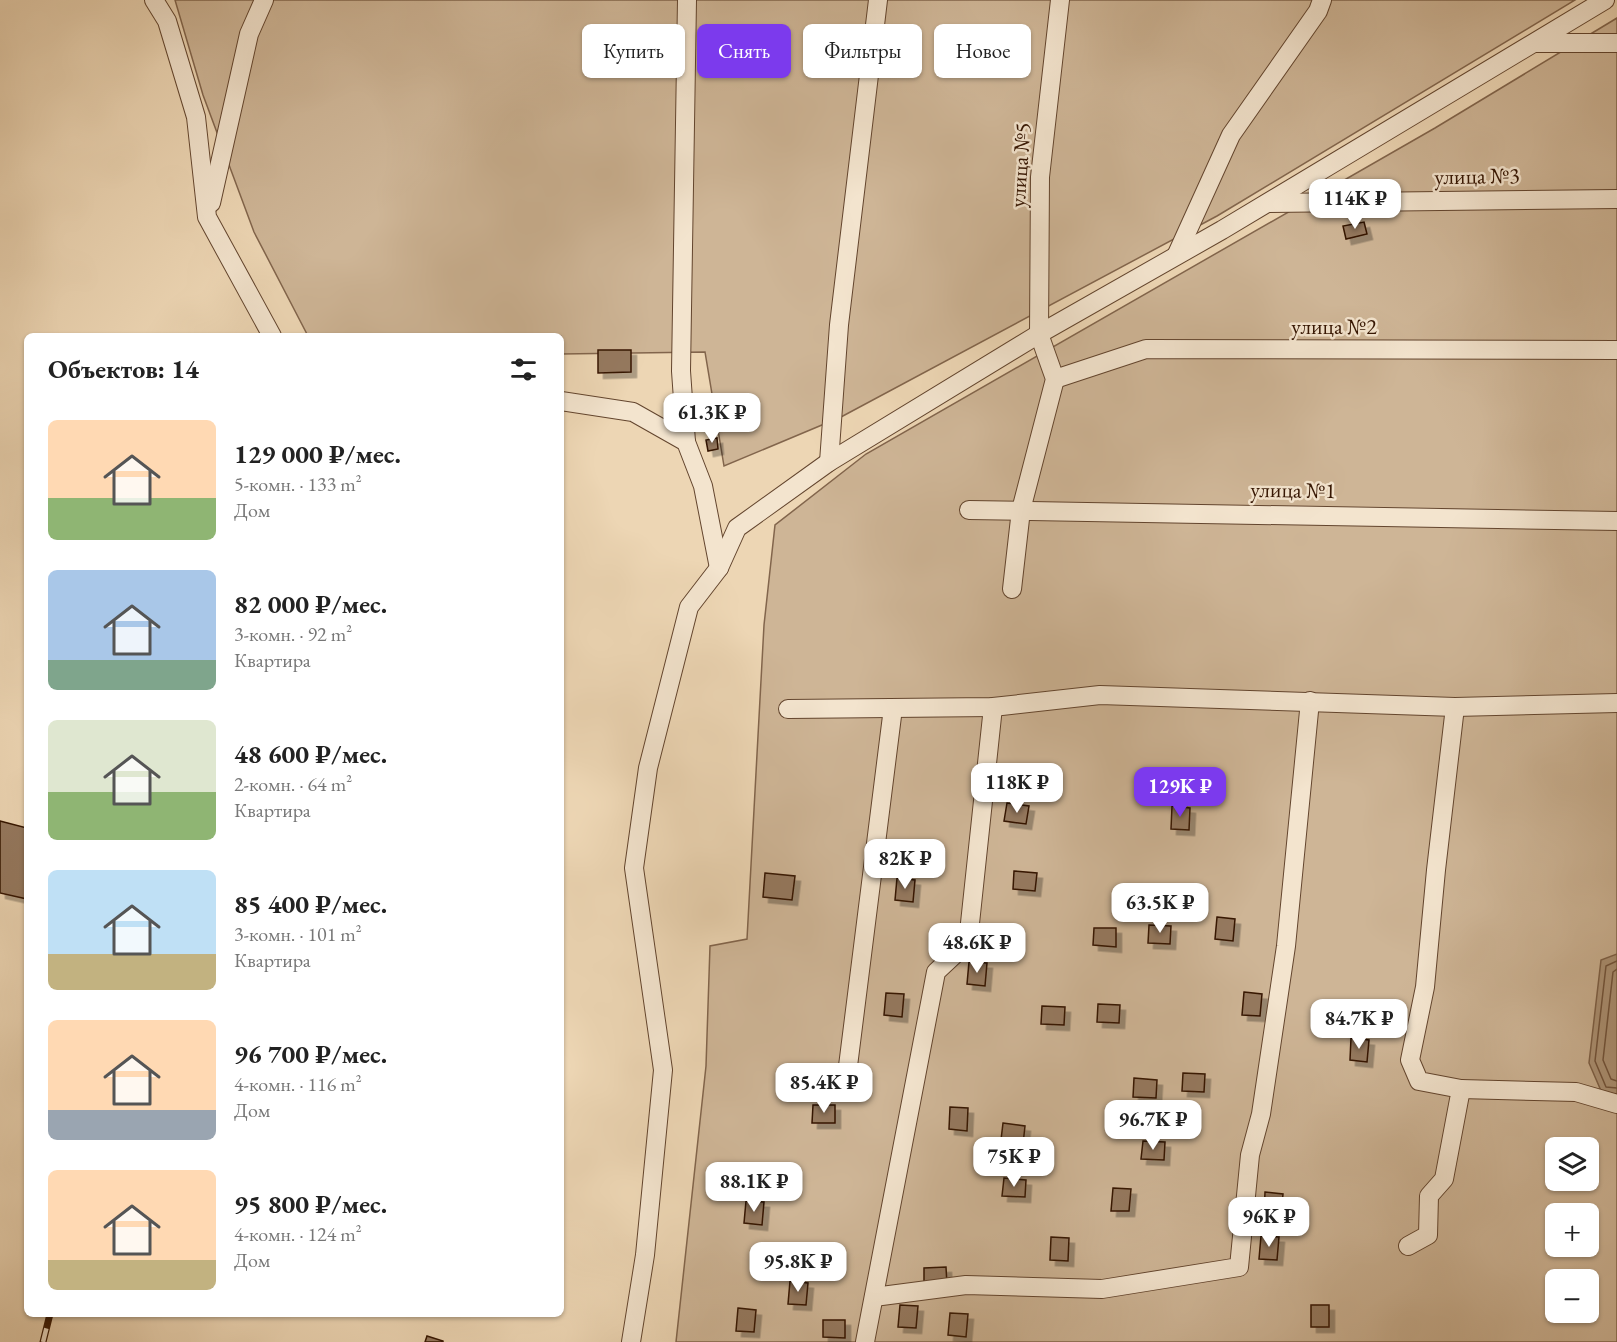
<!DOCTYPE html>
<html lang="ru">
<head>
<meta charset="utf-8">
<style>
  body { margin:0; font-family:"EB Garamond",serif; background:#f2f2f2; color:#222; height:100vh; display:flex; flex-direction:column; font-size:22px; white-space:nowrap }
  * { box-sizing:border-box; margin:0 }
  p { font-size:20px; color:#767676 }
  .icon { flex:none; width:33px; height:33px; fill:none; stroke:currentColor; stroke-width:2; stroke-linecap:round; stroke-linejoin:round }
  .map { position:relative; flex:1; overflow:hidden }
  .drawer { position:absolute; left:24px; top:333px; width:540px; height:984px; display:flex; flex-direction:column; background:#fff; border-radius:9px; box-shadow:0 2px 4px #0004 }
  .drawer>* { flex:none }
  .banner { position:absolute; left:582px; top:24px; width:570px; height:54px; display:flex; gap:12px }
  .buttons { position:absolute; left:1545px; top:1137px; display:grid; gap:12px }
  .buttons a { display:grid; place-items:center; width:54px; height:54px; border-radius:9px; background:#fff; box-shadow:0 2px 4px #0004; font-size:30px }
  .price { position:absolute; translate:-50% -51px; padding:0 14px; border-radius:12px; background:#fff; color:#222; font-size:20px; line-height:39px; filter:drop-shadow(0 2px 3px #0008) }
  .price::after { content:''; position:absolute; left:50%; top:36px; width:18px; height:14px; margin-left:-9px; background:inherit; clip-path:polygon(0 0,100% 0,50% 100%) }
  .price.selected { background:#7c3aed; color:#fff }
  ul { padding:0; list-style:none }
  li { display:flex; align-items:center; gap:18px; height:150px; padding:0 24px }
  li span { display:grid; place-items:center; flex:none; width:168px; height:120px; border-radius:9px; color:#555 }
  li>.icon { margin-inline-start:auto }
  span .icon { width:72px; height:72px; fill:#fffc; stroke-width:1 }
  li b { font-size:26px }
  h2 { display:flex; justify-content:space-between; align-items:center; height:72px; padding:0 24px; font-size:26px }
  .pill { padding:0 21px; border-radius:9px; background:#fff; box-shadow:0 2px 4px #0004; font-size:21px; line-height:54px }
  .pill.selected { background:#7c3aed; color:#fff }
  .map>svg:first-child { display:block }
  .green { fill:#ceb596; stroke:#82654c; stroke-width:1.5; fill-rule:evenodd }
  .water { fill:#ae9477; stroke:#7e6148; stroke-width:1.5 }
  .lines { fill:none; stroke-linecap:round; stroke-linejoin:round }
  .shore { stroke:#72543c; stroke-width:1.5 }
  .building { fill:#95795f; stroke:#351502; stroke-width:1.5; filter:url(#shadow) }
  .street-casing { stroke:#63452e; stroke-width:20 }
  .street { stroke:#f3e4ce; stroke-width:18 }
  .rail-casing { stroke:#351502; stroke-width:7 }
  .rail { stroke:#f3e4ce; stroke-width:4.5; stroke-dasharray:14; stroke-linecap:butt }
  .labels { text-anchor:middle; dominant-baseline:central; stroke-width:5; stroke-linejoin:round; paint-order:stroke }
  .street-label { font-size:22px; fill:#351502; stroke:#f3e4ce }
</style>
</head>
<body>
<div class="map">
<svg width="1617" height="1342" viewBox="0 0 1617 1342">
  <defs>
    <filter id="shadow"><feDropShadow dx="5.5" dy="5.5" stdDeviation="0" flood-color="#0004"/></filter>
  </defs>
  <rect width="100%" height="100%" fill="#edd6b4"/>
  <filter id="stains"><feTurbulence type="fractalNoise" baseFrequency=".00333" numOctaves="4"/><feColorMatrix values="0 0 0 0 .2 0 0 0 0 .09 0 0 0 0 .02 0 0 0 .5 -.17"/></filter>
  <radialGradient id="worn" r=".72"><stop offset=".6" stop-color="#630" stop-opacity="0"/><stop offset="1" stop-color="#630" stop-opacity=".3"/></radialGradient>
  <!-- green -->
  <g class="green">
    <polygon points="175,0 1575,0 1217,216 841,417 724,466 705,352 561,354 561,336 308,336 254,232 203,95"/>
    <path d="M 1617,18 L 1617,1342 L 676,1342 L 706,1066 L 710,946 L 747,939 L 764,625 L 775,525 L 866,454 L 1435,128 ZM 1556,1148 L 1588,1148 L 1588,1180 L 1556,1180 ZM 1556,1214 L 1588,1214 L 1588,1246 L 1556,1246 ZM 1556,1280 L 1588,1280 L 1588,1312 L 1556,1312 Z"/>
  </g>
  <!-- water -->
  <polygon class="water" points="1617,954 1617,1094 1602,1093 1589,1063 1601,960"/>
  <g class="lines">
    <!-- shore -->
    <g class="shore">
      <polyline points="1617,961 1606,966 1595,1061 1606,1087 1617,1088"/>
      <polyline points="1617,969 1613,972 1603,1060 1611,1079 1617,1081"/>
    </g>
  </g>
  <!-- building -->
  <g class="building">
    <polygon points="1364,222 1367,234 1346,239 1343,226"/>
    <polygon points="598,350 631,350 631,372 598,373"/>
    <polygon points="717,438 718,449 708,451 706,440"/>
    <polygon points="1007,803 1029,806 1026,824 1004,821"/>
    <polygon points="1172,806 1190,808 1189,830 1171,829"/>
    <polygon points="0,821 27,828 27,899 0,893"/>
    <polygon points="1014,871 1037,873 1035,891 1013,889"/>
    <polygon points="765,873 795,876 792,900 763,897"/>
    <polygon points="897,878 915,880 913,902 895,900"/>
    <polygon points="1217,917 1235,919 1233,941 1215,939"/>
    <polygon points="1149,925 1171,926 1170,944 1148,943"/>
    <polygon points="1094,928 1116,928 1116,947 1093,945"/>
    <polygon points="969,962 987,963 985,986 967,984"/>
    <polygon points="1244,992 1262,994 1260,1016 1242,1015"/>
    <polygon points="886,993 904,994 902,1017 884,1015"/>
    <polygon points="1098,1004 1120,1005 1119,1023 1097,1022"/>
    <polygon points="1042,1006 1065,1007 1064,1025 1041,1024"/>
    <polygon points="1351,1038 1369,1040 1367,1062 1350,1060"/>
    <polygon points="1183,1073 1205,1074 1204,1092 1182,1091"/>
    <polygon points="1134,1078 1157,1080 1156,1098 1133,1097"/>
    <polygon points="813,1105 835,1105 835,1123 812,1123"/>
    <polygon points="950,1107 968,1108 967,1131 949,1129"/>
    <polygon points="1003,1123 1025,1126 1023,1144 1001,1140"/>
    <polygon points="1143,1141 1165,1142 1164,1160 1141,1159"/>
    <polygon points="1004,1178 1026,1180 1025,1197 1002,1196"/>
    <polygon points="1113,1188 1131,1189 1129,1211 1111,1211"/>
    <polygon points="1265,1192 1283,1194 1281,1216 1264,1215"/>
    <polygon points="746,1201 764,1202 762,1225 744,1223"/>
    <polygon points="1261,1236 1279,1237 1277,1260 1259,1259"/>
    <polygon points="1051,1237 1069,1238 1068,1261 1050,1260"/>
    <polygon points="946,1267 947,1285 924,1286 924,1268"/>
    <polygon points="790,1281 808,1283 806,1305 788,1304"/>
    <polygon points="900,1305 918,1306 916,1328 898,1327"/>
    <rect x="1311" y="1305" width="18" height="22"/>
    <polygon points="738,1308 756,1310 754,1332 736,1331"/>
    <polygon points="950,1313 968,1314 966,1337 948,1335"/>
    <polygon points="823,1320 845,1320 845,1338 823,1337"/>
    <polygon points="427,1336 443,1341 443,1342 425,1342"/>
  </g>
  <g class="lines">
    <defs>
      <g id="street">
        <polyline points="154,0 167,21 196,117 207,217 272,336"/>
        <polyline points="1536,43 1617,43"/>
        <polyline points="211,203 249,34 264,0"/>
        <polyline points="1268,203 1617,199"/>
        <polyline points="1177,254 1231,135 1318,11 1322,0"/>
        <polyline points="1055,379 1146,349 1617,350"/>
        <polyline points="561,401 633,412 686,442 703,486 719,568"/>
        <polyline points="686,442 681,371 687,0"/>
        <polyline points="829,462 839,325 878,0"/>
        <polyline points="969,510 1617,521"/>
        <polyline points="1012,589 1021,510 1055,379 1039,334 1040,177 1060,0"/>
        <polyline points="788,709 993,707 1100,695 1455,707 1617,703"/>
        <polyline points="846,1082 893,708"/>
        <polyline points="1461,1089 1576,1092 1617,1104"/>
        <polyline points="1408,1246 1428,1235 1429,1196 1444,1179 1461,1089 1419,1081 1410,1060 1425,987 1436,870 1455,707"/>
        <polyline points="874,1297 966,1285 1102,1289 1239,1267 1250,1155 1261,1114 1286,946 1310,701"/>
        <polyline points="631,1342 645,1255 663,1070 634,868 648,768 689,607 719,568 737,528 829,462 1039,334 1222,230 1605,0"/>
        <polyline points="865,1342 936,972 968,942 993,707"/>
      </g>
    </defs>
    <!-- street casing -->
    <use href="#street" class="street-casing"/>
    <!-- street -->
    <use href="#street" class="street"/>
    <defs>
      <polyline id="rail" points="43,1342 50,1314"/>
    </defs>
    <!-- rail casing -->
    <use href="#rail" class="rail-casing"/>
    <!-- rail -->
    <use href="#rail" class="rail"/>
  </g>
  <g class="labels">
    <!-- street labels -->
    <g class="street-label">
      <text transform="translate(1020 165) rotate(-86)">улица №5</text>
      <text transform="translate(1477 176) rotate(-1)">улица №3</text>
      <text x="1334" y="326">улица №2</text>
      <text transform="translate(1293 490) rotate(1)">улица №1</text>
    </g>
  </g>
  <rect width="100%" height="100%" filter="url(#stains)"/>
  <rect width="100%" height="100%" fill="url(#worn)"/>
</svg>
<div class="buttons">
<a><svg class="icon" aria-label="layers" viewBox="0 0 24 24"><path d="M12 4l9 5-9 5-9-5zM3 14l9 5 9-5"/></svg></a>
<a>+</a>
<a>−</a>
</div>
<b class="price" style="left:1355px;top:230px">114K ₽</b>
<b class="price" style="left:712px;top:444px">61.3K ₽</b>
<b class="price" style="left:1017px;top:814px">118K ₽</b>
<b class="price selected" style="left:1180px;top:818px">129K ₽</b>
<b class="price" style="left:905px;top:890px">82K ₽</b>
<b class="price" style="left:1160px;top:934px">63.5K ₽</b>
<b class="price" style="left:977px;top:974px">48.6K ₽</b>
<b class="price" style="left:1359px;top:1050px">84.7K ₽</b>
<b class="price" style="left:824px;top:1114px">85.4K ₽</b>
<b class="price" style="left:1153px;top:1151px">96.7K ₽</b>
<b class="price" style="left:1014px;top:1188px">75K ₽</b>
<b class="price" style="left:754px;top:1213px">88.1K ₽</b>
<b class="price" style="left:1269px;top:1248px">96K ₽</b>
<b class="price" style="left:798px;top:1293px">95.8K ₽</b>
<div class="banner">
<a class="pill">Купить</a>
<a class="pill selected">Снять</a>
<a class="pill">Фильтры</a>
<a class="pill">Новое</a>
</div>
<section class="drawer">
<h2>Объектов: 14<svg class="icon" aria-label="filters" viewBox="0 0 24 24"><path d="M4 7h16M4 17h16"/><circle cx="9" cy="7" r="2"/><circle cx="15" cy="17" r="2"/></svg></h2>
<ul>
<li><span style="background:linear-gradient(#ffd9b3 65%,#8fb573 0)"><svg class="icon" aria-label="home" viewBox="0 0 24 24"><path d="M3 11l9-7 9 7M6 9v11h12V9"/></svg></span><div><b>129 000 ₽/мес.</b><p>5-комн. · 133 m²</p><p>Дом</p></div></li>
<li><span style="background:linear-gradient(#a9c7e8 75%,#7fa58c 0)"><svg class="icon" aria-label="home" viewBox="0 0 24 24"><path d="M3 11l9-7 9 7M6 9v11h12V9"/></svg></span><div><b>82 000 ₽/мес.</b><p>3-комн. · 92 m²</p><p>Квартира</p></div></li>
<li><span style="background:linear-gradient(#dfe7d0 60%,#8fb573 0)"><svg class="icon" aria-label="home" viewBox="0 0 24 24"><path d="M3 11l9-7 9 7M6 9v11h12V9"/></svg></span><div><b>48 600 ₽/мес.</b><p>2-комн. · 64 m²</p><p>Квартира</p></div></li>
<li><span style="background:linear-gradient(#bfe0f5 70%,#c2b280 0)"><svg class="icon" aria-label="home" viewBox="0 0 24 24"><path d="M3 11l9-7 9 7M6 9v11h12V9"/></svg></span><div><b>85 400 ₽/мес.</b><p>3-комн. · 101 m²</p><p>Квартира</p></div></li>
<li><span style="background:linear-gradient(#ffd9b3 75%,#9aa5b1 0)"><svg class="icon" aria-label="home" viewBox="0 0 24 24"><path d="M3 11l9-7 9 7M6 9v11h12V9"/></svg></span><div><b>96 700 ₽/мес.</b><p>4-комн. · 116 m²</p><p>Дом</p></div></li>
<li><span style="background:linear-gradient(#ffd9b3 75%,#c2b280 0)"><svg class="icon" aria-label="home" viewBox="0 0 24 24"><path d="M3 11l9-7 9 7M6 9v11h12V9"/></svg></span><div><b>95 800 ₽/мес.</b><p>4-комн. · 124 m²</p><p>Дом</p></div></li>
</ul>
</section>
</div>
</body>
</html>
